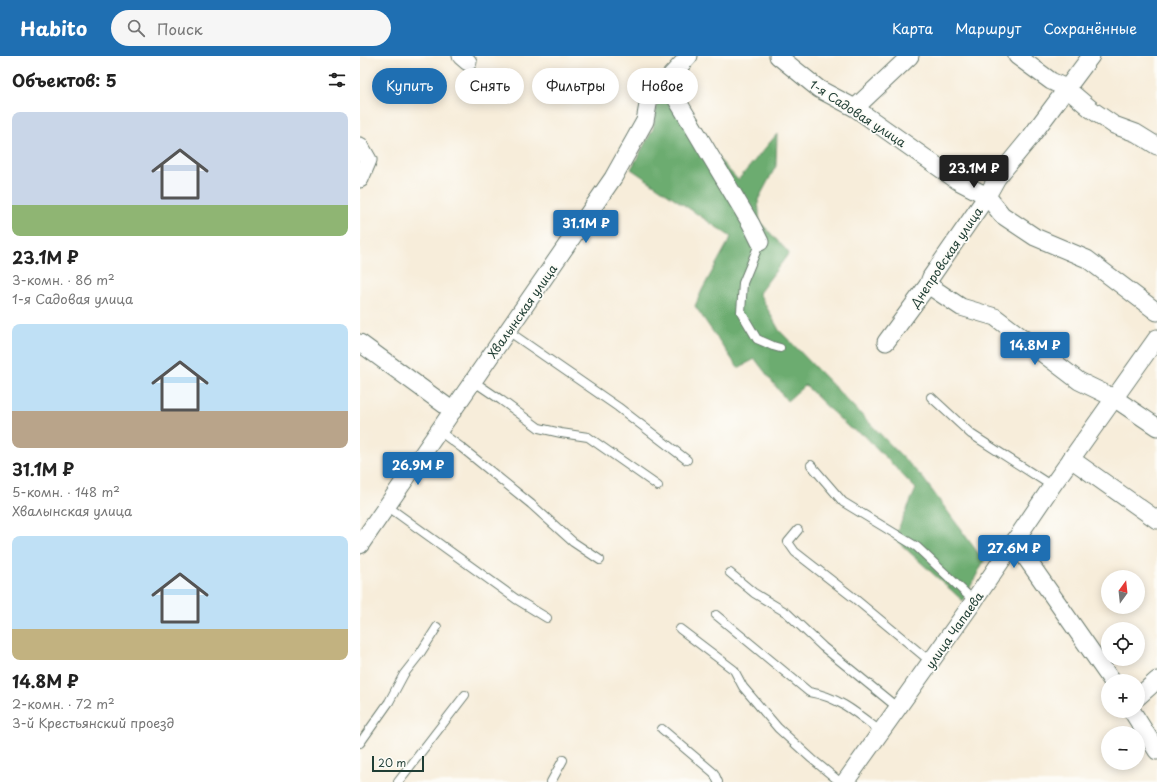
<!DOCTYPE html>
<html lang="ru">
<head>
<meta charset="utf-8">
<style>
  body { margin:0; font-family:"Playpen Sans",sans-serif; background:#f6f6f6; color:#222; height:100vh; display:flex; flex-direction:column; font-size:15px; white-space:nowrap }
  * { box-sizing:border-box; margin:0 }
  p { font-size:13px; color:#767676 }
  .icon { flex:none; width:22px; height:22px; fill:none; stroke:currentColor; stroke-width:2; stroke-linecap:round; stroke-linejoin:round }
  .map { position:relative; flex:1; overflow:hidden }
  .details { display:flex; flex-direction:column; background:#fff; width:360px }
  .details>* { flex:none }
  .top-card { position:absolute; left:12px; top:12px; width:380px; height:36px; display:flex; gap:8px }
  .needle { width:26px; rotate:15deg }
  .controls { position:absolute; left:741px; top:514px; display:grid; gap:8px }
  .controls a { display:grid; place-items:center; width:44px; height:44px; border-radius:50%; background:#fff; box-shadow:0 2px 10px #0003; font-size:20px }
  .scale { position:absolute; left:12px; bottom:10px; width:52px; box-sizing:border-box; padding-left:4px; border:2px solid #1f3d34; border-top:0; font-size:11px; line-height:14px; white-space:nowrap; color:#1f3d34; -webkit-text-stroke:3px #fdfcf7; paint-order:stroke }
  .price { position:absolute; translate:-50% -34px; padding:0 9px; border-radius:4px; background:#1f6fb2; color:#fff; font-size:13px; line-height:26px; filter:drop-shadow(0 1px 2px #0008) }
  .price::after { content:''; position:absolute; left:50%; top:24px; width:12px; height:9px; margin-left:-6px; background:inherit; clip-path:polygon(0 0,100% 0,50% 100%) }
  .price.selected { background:#222; color:#fff }
  ul { padding:0; list-style:none }
  li { display:grid; align-content:center; gap:8px; height:212px; padding:0 12px }
  li span { display:grid; place-items:center; height:124px; border-radius:8px; color:#555 }
  li>.icon { margin-inline-start:auto }
  span .icon { width:72px; height:72px; fill:#fffc; stroke-width:1 }
  li b { font-size:17px }
  h2 { display:flex; justify-content:space-between; align-items:center; height:48px; padding:0 12px; font-size:17px }
  .pill { padding:0 14px; border-radius:18px; background:#fff; box-shadow:0 2px 10px #0003; font-size:14px; line-height:36px }
  .pill.selected { background:#1f6fb2; color:#fff }
  header { display:flex; align-items:center; gap:24px; box-sizing:border-box; height:56px; padding:0 20px; background:#1f6fb2; color:#fff }
  header strong { font-size:19px }
  nav { display:flex; gap:22px; margin-inline-start:auto; font-size:14px }
  .search { width:280px; height:36px; background:#f6f6f6; display:flex; align-items:center; gap:10px; box-sizing:border-box; padding:0 14px; border-radius:22px; color:#767676; font-size:15px }
  main { display:flex; flex:1; min-height:0 }
  .map>svg:first-child { display:block }
  .forest { fill:#6cac6f; stroke:#467452 }
  .lines { fill:none; stroke-linecap:round; stroke-linejoin:round }
  .service-casing { stroke:#6b7b6e; stroke-width:10 }
  .minor-casing { stroke:#6b7b6e; stroke-width:19 }
  .service { stroke:#fff; stroke-width:8 }
  .minor { stroke:#fff; stroke-width:17 }
  .labels { text-anchor:middle; dominant-baseline:central; stroke-width:3.5; stroke-linejoin:round; paint-order:stroke }
  .street-label { font-size:12px; fill:#1f3d34; stroke:#fdfcf7 }
</style>
</head>
<body>
<header>
<strong>Habito</strong>
<div class="search"><svg class="icon" aria-label="search" viewBox="0 0 24 24"><circle cx="10" cy="10" r="6"/><path d="M15 15l6 6"/></svg>Поиск</div>
<nav><a>Карта</a><a>Маршрут</a><a>Сохранённые</a></nav>
</header>
<main>
<section class="details">
<h2>Объектов: 5<svg class="icon" aria-label="filters" viewBox="0 0 24 24"><path d="M4 7h16M4 17h16"/><circle cx="9" cy="7" r="2"/><circle cx="15" cy="17" r="2"/></svg></h2>
<ul>
<li><span style="background:linear-gradient(#c9d6e8 75%,#8fb573 0)"><svg class="icon" aria-label="home" viewBox="0 0 24 24"><path d="M3 11l9-7 9 7M6 9v11h12V9"/></svg></span><div><b>23.1M ₽</b><p>3-комн. · 86 m²</p><p>1-я Садовая улица</p></div></li>
<li><span style="background:linear-gradient(#bfe0f5 70%,#b9a48a 0)"><svg class="icon" aria-label="home" viewBox="0 0 24 24"><path d="M3 11l9-7 9 7M6 9v11h12V9"/></svg></span><div><b>31.1M ₽</b><p>5-комн. · 148 m²</p><p>Хвалынская улица</p></div></li>
<li><span style="background:linear-gradient(#bfe0f5 75%,#c2b280 0)"><svg class="icon" aria-label="home" viewBox="0 0 24 24"><path d="M3 11l9-7 9 7M6 9v11h12V9"/></svg></span><div><b>14.8M ₽</b><p>2-комн. · 72 m²</p><p>3-й Крестьянский проезд</p></div></li>
</ul>
</section>
<div class="map">
<svg width="797" height="726" viewBox="0 0 797 726">
  <rect width="100%" height="100%" fill="#fdfcf7"/>
  <filter id="ink" filterUnits="userSpaceOnUse"><feTurbulence type="fractalNoise" baseFrequency=".025" numOctaves="2"/><feDisplacementMap in="SourceGraphic" scale="8" xChannelSelector="R" yChannelSelector="G"/><feConvolveMatrix kernelMatrix="1 2 1 2 8 2 1 2 1" color-interpolation-filters="sRGB"/></filter>
  <filter id="wash" filterUnits="userSpaceOnUse"><feTurbulence type="fractalNoise" baseFrequency=".012" numOctaves="4" result="noise"/><feDisplacementMap in="SourceGraphic" scale="16" xChannelSelector="R" yChannelSelector="G"/><feGaussianBlur stdDeviation="0.9" result="paint"/><feColorMatrix in="noise" values="0 0 0 0 0 0 0 0 0 0 0 0 0 0 0 0 0 1.4 0 .05"/><feComposite in="paint" operator="in"/></filter>
  <g filter="url(#wash)">
    <rect width="100%" height="100%" fill="#f7edda"/>
    <!-- forest -->
    <polygon class="forest" points="319,37 357,101 378,124 417,78 416,110 398,144 400,166 429,197 399,237 419,274 563,422 624,505 603,545 534,482 556,433 504,379 489,372 445,329 427,345 395,303 378,312 335,250 342,234 371,181 271,113 293,73 297,48"/>
  </g>
  <g filter="url(#ink)">
    <g class="lines">
      <defs>
        <g id="service">
          <polyline points="400,186 383,227 381,256 397,283 413,290 420,292"/>
          <polyline points="148,275 258,351 327,404"/>
          <polyline points="113,325 141,344 179,372 201,377 228,381 298,430"/>
          <polyline points="571,341 611,378 692,430"/>
          <polyline points="79,375 102,392 171,448 213,486 240,504"/>
          <polyline points="451,409 483,446 557,491 614,545"/>
          <polyline points="27,450 156,543 187,562"/>
          <polyline points="438,474 428,486 435,496 494,542 571,606"/>
          <polyline points="370,517 394,537 427,557 463,591 538,652"/>
          <path d="M 356,559 L 449,636 C 479,641 498,658 521,676"/>
          <polyline points="320,573 374,614 383,631 418,672 452,703 480,726"/>
          <polyline points="302,673 354,717 358,726"/>
          <polyline points="0,687 29,646 44,618 59,599 77,571"/>
          <polyline points="38,726 105,639"/>
          <polyline points="191,726 203,704"/>
        </g>
        <g id="minor">
          <polyline points="101,0 108,6"/>
          <polyline points="418,0 459,33 495,52 598,125 627,140 642,159 675,181 727,203 797,256"/>
          <polyline points="657,0 691,25 706,32 732,54 754,69 776,77 797,90"/>
          <polyline points="307,23 314,39 391,168 400,186"/>
          <polyline points="495,52 550,0"/>
          <polyline points="0,90 8,104 0,123"/>
          <polyline points="568,229 601,251 635,261 719,325 754,342 797,371"/>
          <polyline points="526,286 568,229 571,221 627,140 637,122 669,83 731,0"/>
          <polyline points="0,287 93,355"/>
          <polyline points="711,403 797,464"/>
          <polyline points="0,489 253,122 285,65 289,43 329,0"/>
          <polyline points="652,490 664,499 752,625"/>
          <polyline points="778,641 797,624"/>
          <polyline points="772,655 797,695"/>
          <polyline points="485,726 614,545 692,430 797,282"/>
        </g>
      </defs>
      <!-- service casing -->
      <use href="#service" class="service-casing"/>
      <!-- minor casing -->
      <use href="#minor" class="minor-casing"/>
      <!-- service -->
      <use href="#service" class="service"/>
      <!-- minor -->
      <use href="#minor" class="minor"/>
    </g>
  </g>
  <g class="labels">
    <!-- street labels -->
    <g class="street-label">
      <text transform="translate(498 57) rotate(33)">1-я Садовая улица</text>
      <text transform="translate(586 201) rotate(-56)">Днепровская улица</text>
      <text transform="translate(162 255) rotate(-55)">Хвалынская улица</text>
      <text transform="translate(594 574) rotate(-55)">улица Чапаева</text>
    </g>
  </g>
</svg>
<div class="controls">
<a><svg class="needle" viewBox="-14 -14 28 28"><path d="M0-13l5 13h-10z" fill="#e53935"/><path d="M0 13l5-13h-10z" fill="#767676"/></svg></a>
<a><svg class="icon" aria-label="locate" viewBox="0 0 24 24"><circle cx="12" cy="12" r="6"/><path d="M12 2v4M12 18v4M2 12h4M18 12h4"/></svg></a>
<a>+</a>
<a>−</a>
</div>
<div class="scale">20 m</div>
<b class="price selected" style="left:614px;top:133px">23.1M ₽</b>
<b class="price" style="left:226px;top:188px">31.1M ₽</b>
<b class="price" style="left:675px;top:310px">14.8M ₽</b>
<b class="price" style="left:58px;top:430px">26.9M ₽</b>
<b class="price" style="left:654px;top:513px">27.6M ₽</b>
<div class="top-card">
<a class="pill selected">Купить</a>
<a class="pill">Снять</a>
<a class="pill">Фильтры</a>
<a class="pill">Новое</a>
</div>
</div>
</main>
</body>
</html>
